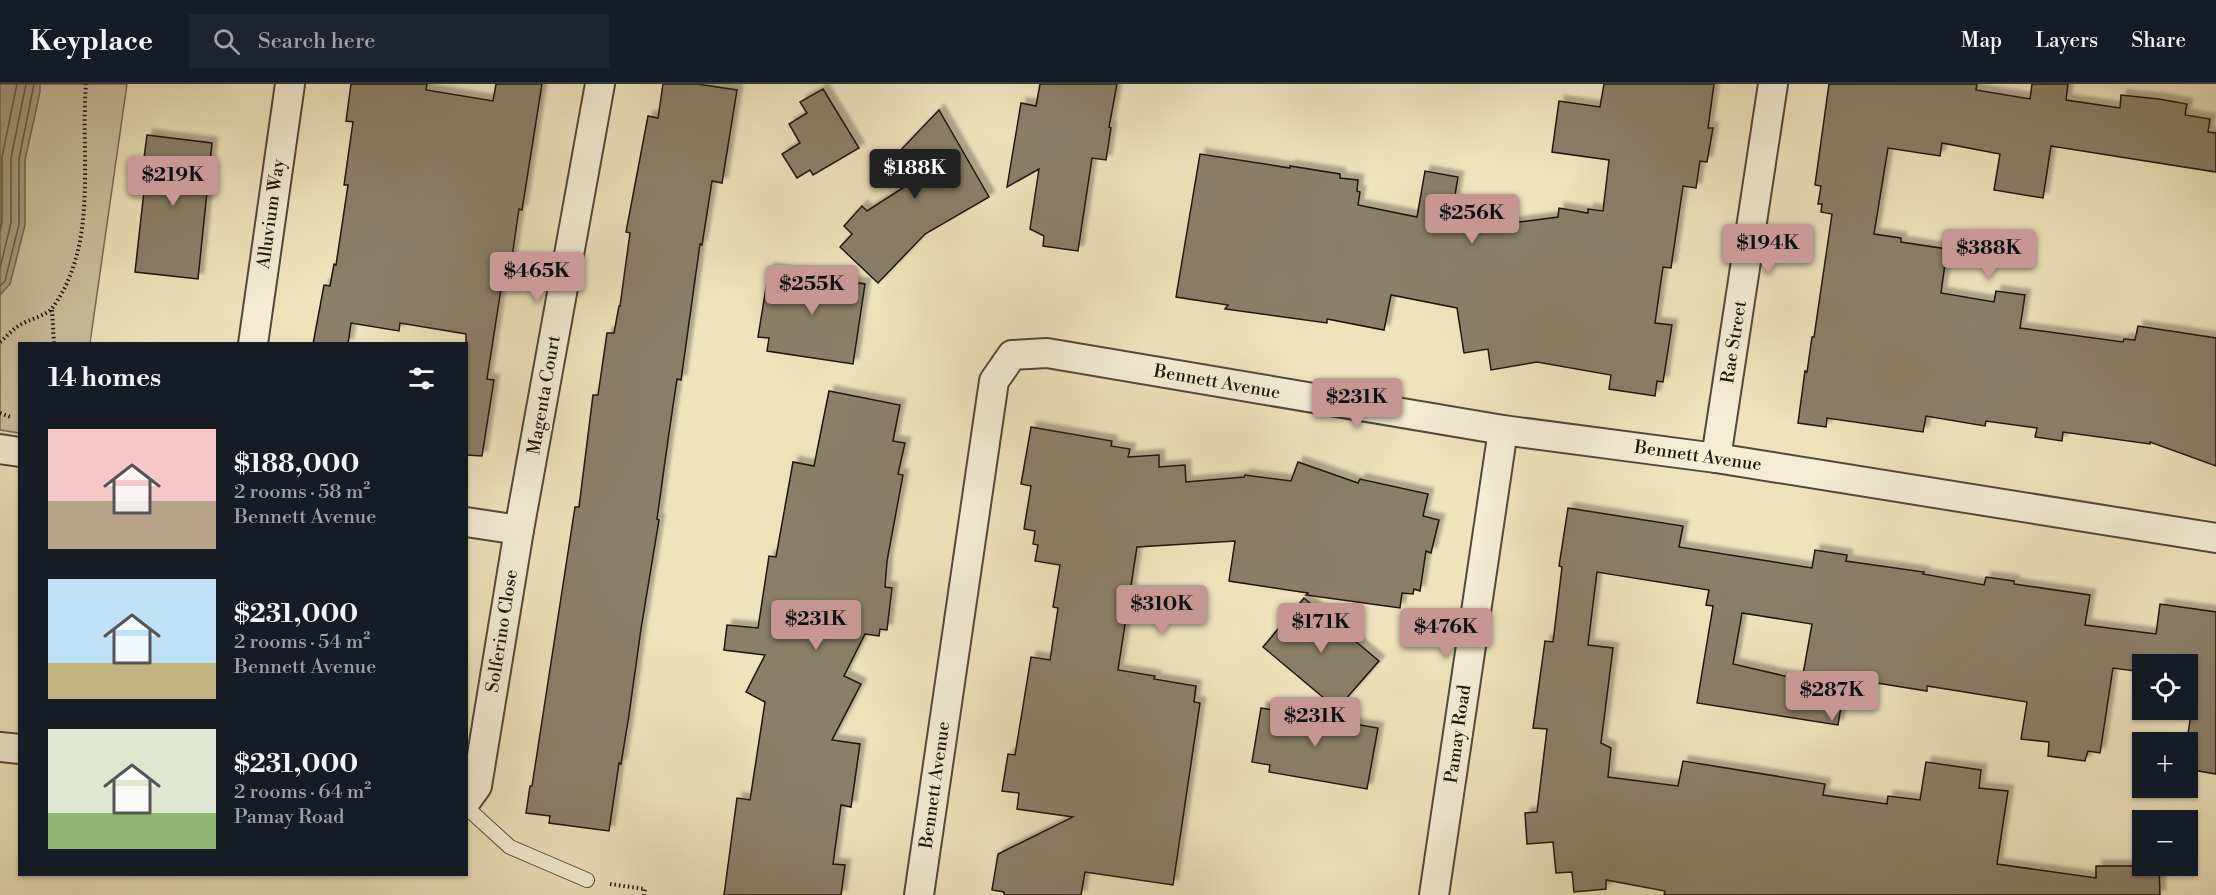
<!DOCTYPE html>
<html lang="en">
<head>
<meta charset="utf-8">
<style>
  body { margin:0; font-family:"Libre Bodoni",serif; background:#20242c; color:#f1f3f6; height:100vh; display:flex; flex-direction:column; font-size:22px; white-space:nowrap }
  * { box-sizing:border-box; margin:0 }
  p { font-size:20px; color:#9ea1a6 }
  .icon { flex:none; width:33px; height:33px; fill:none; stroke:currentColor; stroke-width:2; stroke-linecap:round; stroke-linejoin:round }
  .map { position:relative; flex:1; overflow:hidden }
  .sheet { position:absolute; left:18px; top:258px; width:450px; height:534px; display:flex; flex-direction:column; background:#171b24; border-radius:0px; box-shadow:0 2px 4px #0004 }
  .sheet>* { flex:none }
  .controls { position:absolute; left:2132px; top:570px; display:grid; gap:12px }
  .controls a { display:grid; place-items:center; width:66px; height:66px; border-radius:0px; background:#171b24; box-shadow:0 2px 4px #0004; font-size:30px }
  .price { position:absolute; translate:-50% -51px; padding:0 14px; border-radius:6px; background:#c59692; color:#111; font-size:20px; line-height:39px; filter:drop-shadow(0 2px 3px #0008) }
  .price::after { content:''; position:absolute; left:50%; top:36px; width:18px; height:14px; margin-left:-9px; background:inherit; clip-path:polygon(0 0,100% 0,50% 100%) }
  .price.active { background:#222; color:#fff }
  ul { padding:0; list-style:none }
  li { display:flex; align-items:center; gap:18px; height:150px; padding:0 30px }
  li span { display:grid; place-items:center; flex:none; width:168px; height:120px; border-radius:0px; color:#555 }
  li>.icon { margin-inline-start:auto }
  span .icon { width:72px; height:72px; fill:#fffc; stroke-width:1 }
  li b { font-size:26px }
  h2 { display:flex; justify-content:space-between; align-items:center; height:72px; padding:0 30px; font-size:26px }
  header { display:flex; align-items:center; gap:36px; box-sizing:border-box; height:84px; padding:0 30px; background:#171b24; border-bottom:2px solid #363941 }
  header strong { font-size:28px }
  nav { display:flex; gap:33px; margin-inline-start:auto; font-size:21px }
  .search { width:420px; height:54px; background:#20242c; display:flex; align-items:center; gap:15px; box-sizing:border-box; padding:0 21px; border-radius:0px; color:#9ea1a6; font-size:22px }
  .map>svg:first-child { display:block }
  .green { fill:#cbc09f; stroke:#766a56; stroke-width:1.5 }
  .water { fill:#a89c81; stroke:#726552; stroke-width:1.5 }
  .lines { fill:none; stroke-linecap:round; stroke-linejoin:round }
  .shore { stroke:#645846; stroke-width:1.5 }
  .building { fill:#8b7f68; stroke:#20130c; stroke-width:1.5; fill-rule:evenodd; filter:url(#shadow) }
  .lane-casing { stroke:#544738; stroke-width:16 }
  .street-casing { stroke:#544738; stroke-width:32 }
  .path { stroke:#20130c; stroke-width:4; stroke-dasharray:1.5 3; stroke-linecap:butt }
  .lane { stroke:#f4edd4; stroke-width:14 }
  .street { stroke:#f4edd4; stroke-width:28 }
  .labels { text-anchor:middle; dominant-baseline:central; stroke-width:4.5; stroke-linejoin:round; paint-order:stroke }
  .street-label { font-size:18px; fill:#20130c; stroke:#f4edd4 }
</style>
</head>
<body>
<header>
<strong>Keyplace</strong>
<div class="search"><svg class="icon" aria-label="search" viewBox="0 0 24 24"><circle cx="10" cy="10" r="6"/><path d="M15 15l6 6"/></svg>Search here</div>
<nav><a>Map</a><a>Layers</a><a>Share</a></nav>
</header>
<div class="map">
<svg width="2216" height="811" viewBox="0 0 2216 811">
  <defs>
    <filter id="shadow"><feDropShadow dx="5.5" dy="-5.5" stdDeviation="1.5" flood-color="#0004"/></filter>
  </defs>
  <rect width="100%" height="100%" fill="#eee3bd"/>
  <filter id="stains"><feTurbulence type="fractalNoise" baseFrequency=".00333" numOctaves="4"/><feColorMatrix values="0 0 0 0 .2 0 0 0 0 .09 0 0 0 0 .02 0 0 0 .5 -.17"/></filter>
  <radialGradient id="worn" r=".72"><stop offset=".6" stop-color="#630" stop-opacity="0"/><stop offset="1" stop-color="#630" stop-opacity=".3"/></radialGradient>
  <!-- green -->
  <polygon class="green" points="0,0 127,0 90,259 20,260 19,349 0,346"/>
  <!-- water -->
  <polygon class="water" points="0,0 40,0 40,8 25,76 25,141 10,200 0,211"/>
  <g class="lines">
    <!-- shore -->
    <g class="shore">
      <polyline points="0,146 2,138 2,73 17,0"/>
      <polyline points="0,184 11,139 11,74 26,0"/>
      <polyline points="0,202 5,197 19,140 19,75 34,0"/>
    </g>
  </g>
  <!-- building -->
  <g class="building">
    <polygon points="351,0 427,0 426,6 493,17 496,0 542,0 522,126 519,125 509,193 503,192 487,295 494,296 482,372 466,371 466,250 400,239 399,247 351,239 348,260 313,260 324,201 330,202 334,180 336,181 348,101 344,101 353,38 346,37"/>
    <polygon points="663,0 697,0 737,6 722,99 712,97 702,161 700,160 681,296 677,295 668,356 657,435 659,436 641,545 629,631 621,680 619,679 609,747 549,739 550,732 526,729 530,702 532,702 575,423 579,423 593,311 598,311 607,249 614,249 619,222 620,222 630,149 626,148 648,32 658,34"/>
    <polygon points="1040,0 1117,0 1109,43 1111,44 1106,76 1092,74 1078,167 1043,162 1044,152 1030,145 1039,85 1007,103 1021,19 1036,22"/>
    <polygon points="1604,0 1714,0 1708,44 1713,44 1707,78 1700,77 1696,104 1683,102 1671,184 1663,183 1655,239 1672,241 1663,298 1657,297 1655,312 1609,305 1611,291 1537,278 1491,286 1488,265 1464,269 1457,224 1391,211 1384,246 1327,235 1327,239 1225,225 1228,221 1176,213 1200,70 1290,84 1290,82 1340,90 1340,94 1358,96 1357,107 1360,108 1358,121 1417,133 1425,87 1458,93 1449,147 1558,133 1559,124 1588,129 1588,125 1603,127 1609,76 1552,68 1559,17 1600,23"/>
    <polygon points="1829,0 1977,0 1976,6 2030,15 2032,0 2068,0 2066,16 2120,24 2121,11 2159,15 2187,20 2185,31 2210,35 2208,48 2216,49 2216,88 2051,62 2043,114 1994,106 2000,70 1942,59 1940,72 1888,64 1874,150 1901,154 1901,158 1947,165 1941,209 1994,218 1996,207 2025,211 2020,244 2123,258 2124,255 2135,256 2138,242 2216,254 2216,382 2150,358 2150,360 2063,348 2062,357 2035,353 2037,344 1986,337 1985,342 1926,332 1923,348 1827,334 1826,343 1798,339 1805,287 1807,288 1812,253 1814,253 1832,130 1821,128 1822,120 1818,120 1821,102 1815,101"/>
    <polygon points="823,5 859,64 813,91 810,86 797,94 782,70 800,59 789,40 807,29 800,18"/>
    <polygon points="939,26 989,113 925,150 878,199 840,163 852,150 844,142 862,122 867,127 909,100 894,73"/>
    <polygon points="147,51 212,59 198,195 135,188 146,89 142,89"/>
    <polygon points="769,185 865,200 853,280 767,267 769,254 758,253"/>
    <polygon points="829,307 900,321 893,357 905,359 898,390 903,391 887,477 885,503 892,504 887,546 880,545 879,552 865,550 844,592 861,600 832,656 860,660 851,723 841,721 833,780 845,781 841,811 724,811 737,714 750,716 765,618 746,608 765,571 724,566 727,541 758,544 769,472 776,473 793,378 814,382"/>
    <polygon points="1031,343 1112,357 1111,362 1130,365 1128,373 1159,371 1159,383 1185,381 1186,398 1244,393 1245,391 1291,397 1298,378 1358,399 1360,395 1428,410 1423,432 1439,436 1431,469 1426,467 1420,507 1414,505 1413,510 1402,509 1400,524 1306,511 1308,509 1229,497 1235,457 1137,463 1118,586 1155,592 1154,595 1196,602 1194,618 1200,619 1173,801 1085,788 1081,811 1004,811 1004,808 992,806 998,770 1073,733 1017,725 1019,709 1002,707 1008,670 1015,671 1031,573 1050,576 1058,524 1053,523 1060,481 1035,477 1038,461 1033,460 1035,447 1024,445 1031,402 1021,400"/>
    <path d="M 1568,424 L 1683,442 L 1679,463 L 1812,484 L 1815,466 L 1847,471 L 1846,477 L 1924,488 L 1923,490 L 1984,501 L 1986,493 L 2014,497 L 2014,500 L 2090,511 L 2085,541 L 2156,550 L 2160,520 L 2216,528 L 2216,690 L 2187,685 L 2187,656 L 2196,598 L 2187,597 L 2187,580 L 2142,580 L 2142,588 L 2113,584 L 2100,669 L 2088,667 L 2085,677 L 2048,672 L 2049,658 L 2021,655 L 2027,618 L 1927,602 L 1927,607 L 1846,594 L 1838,641 L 1697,619 L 1713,522 L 1706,521 L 1709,506 L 1597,488 L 1588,561 L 1613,564 L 1601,659 L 1611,664 L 1608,693 L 1678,702 L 1683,677 L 1825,700 L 1823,711 L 1887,720 L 1888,712 L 1920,716 L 1926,678 L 1981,686 L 1979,704 L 2008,707 L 1997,780 L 2096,794 L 2096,782 L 2159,782 L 2160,811 L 1664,811 L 1665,807 L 1606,796 L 1606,805 L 1574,808 L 1572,788 L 1556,789 L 1553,758 L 1527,760 L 1525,729 L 1537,728 L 1547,645 L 1533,644 L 1545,557 L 1553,558 L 1562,483 L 1559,482 ZM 1742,529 L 1812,540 L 1802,596 L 1733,580 Z"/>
    <polygon points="1304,514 1379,577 1337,625 1263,563"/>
    <polygon points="1261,624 1378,644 1367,705 1269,688 1270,681 1252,678"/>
  </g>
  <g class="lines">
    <defs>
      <polyline id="lane" points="466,723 510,763 587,796"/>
      <g id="street">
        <polyline points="253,260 290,0"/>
        <polyline points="0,365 20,368"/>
        <polyline points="1716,374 1773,0"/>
        <polyline points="466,438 519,446"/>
        <polyline points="0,663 20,665"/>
        <polyline points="466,717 477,702 519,446 600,0"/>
        <polyline points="919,811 994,297 1012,271 1047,269 1503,346 1716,374 2216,454"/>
        <polyline points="1434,811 1503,346"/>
      </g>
    </defs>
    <!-- lane casing -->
    <use href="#lane" class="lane-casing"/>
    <!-- street casing -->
    <use href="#street" class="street-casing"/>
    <!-- path -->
    <g class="path">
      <polyline points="52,226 54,260"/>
      <path d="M 0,258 C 6,253 11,247 17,243 C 27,235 46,233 53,223 C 99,159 80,73 86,0"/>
      <polyline points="0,329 11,333"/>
      <polyline points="610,800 645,805 644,811"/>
    </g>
    <!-- lane -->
    <use href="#lane" class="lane"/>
    <!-- street -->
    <use href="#street" class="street"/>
  </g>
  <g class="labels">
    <!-- street labels -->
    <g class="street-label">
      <text transform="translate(271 130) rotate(-82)">Alluvium Way</text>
      <text transform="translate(1734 258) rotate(-81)">Rae Street</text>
      <text transform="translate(1217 298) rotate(10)">Bennett Avenue</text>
      <text transform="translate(544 311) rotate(-80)">Magenta Court</text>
      <text transform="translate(1698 372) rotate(8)">Bennett Avenue</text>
      <text transform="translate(502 547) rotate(-81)">Solferino Close</text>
      <text transform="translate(1458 650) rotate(-82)">Pamay Road</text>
      <text transform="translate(935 701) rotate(-82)">Bennett Avenue</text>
    </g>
  </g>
  <rect width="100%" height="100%" filter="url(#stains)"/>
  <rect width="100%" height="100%" fill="url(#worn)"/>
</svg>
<div class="controls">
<a><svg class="icon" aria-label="locate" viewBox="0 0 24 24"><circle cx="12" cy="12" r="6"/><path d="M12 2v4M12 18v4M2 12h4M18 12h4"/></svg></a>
<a>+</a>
<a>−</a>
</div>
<b class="price active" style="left:915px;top:116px">$188K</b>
<b class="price" style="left:173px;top:123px">$219K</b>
<b class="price" style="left:1472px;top:161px">$256K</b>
<b class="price" style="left:1768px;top:191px">$194K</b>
<b class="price" style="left:1989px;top:196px">$388K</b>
<b class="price" style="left:537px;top:219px">$465K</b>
<b class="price" style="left:812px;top:232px">$255K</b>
<b class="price" style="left:1357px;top:345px">$231K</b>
<b class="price" style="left:1162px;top:552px">$310K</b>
<b class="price" style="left:816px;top:567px">$231K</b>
<b class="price" style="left:1321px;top:570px">$171K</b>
<b class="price" style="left:1446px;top:575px">$476K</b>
<b class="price" style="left:1832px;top:638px">$287K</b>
<b class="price" style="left:1315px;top:664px">$231K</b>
<section class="sheet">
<h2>14 homes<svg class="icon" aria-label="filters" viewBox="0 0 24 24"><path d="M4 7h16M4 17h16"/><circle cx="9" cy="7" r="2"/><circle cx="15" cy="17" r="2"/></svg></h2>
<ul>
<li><span style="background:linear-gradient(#f6c9c9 60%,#b9a48a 0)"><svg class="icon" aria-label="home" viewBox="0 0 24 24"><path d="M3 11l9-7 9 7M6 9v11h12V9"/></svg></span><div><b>$188,000</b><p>2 rooms · 58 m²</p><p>Bennett Avenue</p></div></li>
<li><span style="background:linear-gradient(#bfe0f5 70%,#c2b280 0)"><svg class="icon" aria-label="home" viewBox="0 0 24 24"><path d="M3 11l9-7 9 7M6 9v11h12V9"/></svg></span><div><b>$231,000</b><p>2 rooms · 54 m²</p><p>Bennett Avenue</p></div></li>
<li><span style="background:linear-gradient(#dfe7d0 70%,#8fb573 0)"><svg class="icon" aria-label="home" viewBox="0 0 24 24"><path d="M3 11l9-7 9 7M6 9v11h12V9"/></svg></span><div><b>$231,000</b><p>2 rooms · 64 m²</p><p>Pamay Road</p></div></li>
</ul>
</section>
</div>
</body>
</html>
